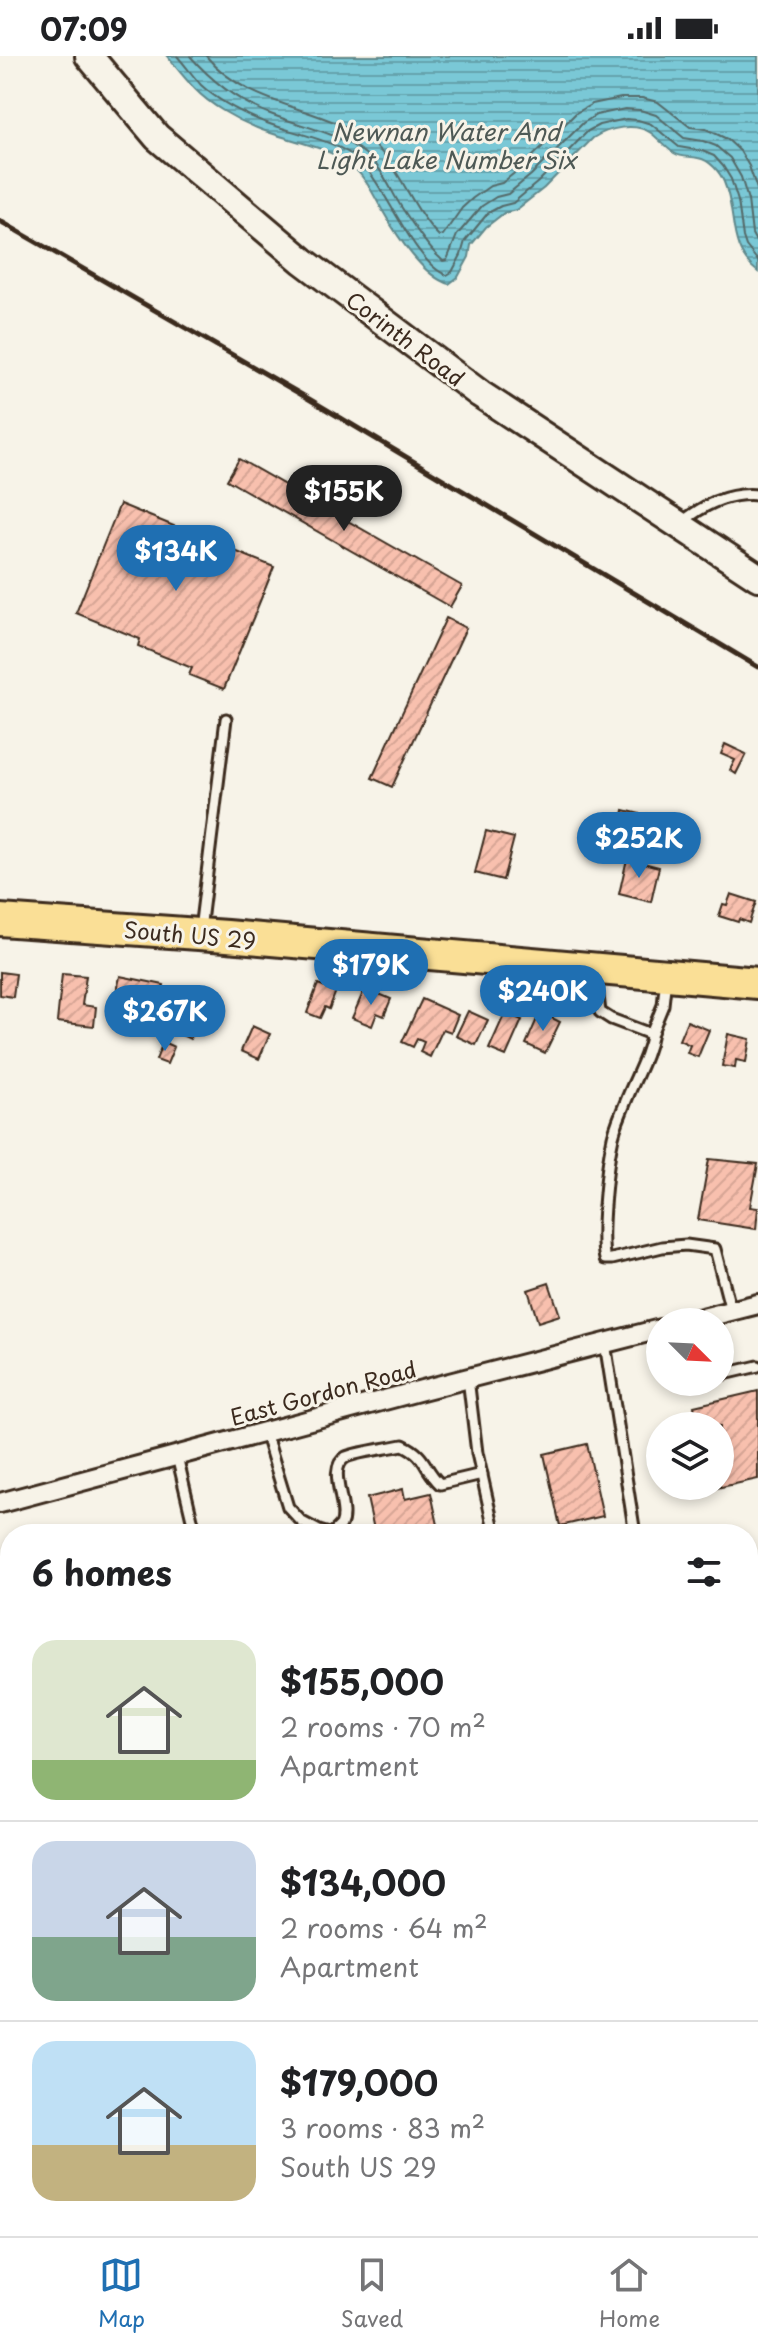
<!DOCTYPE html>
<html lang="en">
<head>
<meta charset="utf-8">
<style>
  body { margin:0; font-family:"Playpen Sans",sans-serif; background:#f2f2f2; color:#202124; height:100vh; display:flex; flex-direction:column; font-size:30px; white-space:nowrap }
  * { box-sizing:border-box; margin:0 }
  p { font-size:26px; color:#757577 }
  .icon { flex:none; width:44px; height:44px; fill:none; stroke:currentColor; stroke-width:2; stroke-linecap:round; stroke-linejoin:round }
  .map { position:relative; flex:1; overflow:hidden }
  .panel { position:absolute; left:0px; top:1468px; width:758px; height:712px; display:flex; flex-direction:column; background:#fff; border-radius:32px 32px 0 0; box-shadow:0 4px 12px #0003 }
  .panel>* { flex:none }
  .needle { width:52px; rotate:114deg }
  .buttons { position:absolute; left:646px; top:1252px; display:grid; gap:16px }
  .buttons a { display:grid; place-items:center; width:88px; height:88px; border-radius:50%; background:#fff; box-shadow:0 4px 12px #0003; font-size:40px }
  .price { position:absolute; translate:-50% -68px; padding:0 18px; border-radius:28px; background:#1f6fb2; color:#fff; font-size:26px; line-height:52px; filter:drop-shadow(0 2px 4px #0008) }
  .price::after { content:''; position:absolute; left:50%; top:48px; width:24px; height:18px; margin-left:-12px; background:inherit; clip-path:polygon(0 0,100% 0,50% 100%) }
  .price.selected { background:#222; color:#fff }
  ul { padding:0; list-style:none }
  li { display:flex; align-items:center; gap:24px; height:200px; padding:0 32px }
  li+li { border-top:2px solid #e0e0e0 }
  li span { display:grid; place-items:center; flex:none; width:224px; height:160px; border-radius:24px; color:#555 }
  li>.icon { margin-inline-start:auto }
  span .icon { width:96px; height:96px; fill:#fffc; stroke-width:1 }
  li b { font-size:34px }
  h2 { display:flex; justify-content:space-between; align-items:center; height:96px; padding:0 32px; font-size:34px }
  .status { display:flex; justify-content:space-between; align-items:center; height:56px; padding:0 40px; background:#fff; direction:ltr }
  .status svg { height:22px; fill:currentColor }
  .menu { display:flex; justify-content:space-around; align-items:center; height:112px; border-top:2px solid #e0e0e0; background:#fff; font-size:22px; color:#757577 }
  .menu a { display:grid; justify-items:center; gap:4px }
  .menu .selected { color:#1f6fb2 }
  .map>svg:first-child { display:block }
  .water { fill:url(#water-rules); stroke:#61898c; stroke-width:2 }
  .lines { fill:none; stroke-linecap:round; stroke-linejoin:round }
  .shore { stroke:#546968; stroke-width:2 }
  .building { fill:url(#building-hatch); stroke:#3b2a1e; stroke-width:2 }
  .lane-casing { stroke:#3b2a1e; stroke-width:15 }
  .street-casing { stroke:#3b2a1e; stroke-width:24 }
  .secondary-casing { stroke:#3b2a1e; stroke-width:32 }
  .primary-casing { stroke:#3b2a1e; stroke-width:36 }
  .lane { stroke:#f7f3e8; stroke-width:9 }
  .street { stroke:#f7f3e8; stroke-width:18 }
  .secondary { stroke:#f7f3e8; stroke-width:26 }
  .primary { stroke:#fadf96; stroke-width:30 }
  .rail { stroke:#3b2a1e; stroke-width:5 }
  .labels { text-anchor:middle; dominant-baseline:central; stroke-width:6; stroke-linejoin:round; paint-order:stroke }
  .street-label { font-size:22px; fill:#3b2a1e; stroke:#f7f3e8 }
  .water-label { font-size:24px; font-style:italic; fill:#4e5955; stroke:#f7f3e8 }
</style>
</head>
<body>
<div class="status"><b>07:09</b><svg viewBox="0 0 49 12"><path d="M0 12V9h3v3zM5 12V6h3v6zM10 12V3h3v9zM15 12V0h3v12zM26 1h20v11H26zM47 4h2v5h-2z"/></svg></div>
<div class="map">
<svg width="758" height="2180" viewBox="0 0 758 2180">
  <defs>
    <pattern id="water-rules" width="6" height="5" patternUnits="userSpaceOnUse" patternTransform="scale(2)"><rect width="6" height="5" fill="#7ac8d6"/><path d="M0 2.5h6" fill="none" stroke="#65a3ad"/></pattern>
    <pattern id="building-hatch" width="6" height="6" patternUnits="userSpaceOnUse" patternTransform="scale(2)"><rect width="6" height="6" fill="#f8c0ae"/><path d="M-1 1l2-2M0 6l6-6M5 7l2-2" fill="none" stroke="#d6a595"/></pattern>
  </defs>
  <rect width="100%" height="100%" fill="#f7f3e8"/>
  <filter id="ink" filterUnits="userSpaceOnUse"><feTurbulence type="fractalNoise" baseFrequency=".0125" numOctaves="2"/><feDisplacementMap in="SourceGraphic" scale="16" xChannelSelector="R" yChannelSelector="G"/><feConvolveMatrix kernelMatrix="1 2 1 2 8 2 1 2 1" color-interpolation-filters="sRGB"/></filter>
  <g filter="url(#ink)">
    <!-- water -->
    <path class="water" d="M 167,0 L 758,0 L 758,216 C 726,191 738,159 724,126 C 720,116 710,104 698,102 C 690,100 682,102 674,97 C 666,92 659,83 651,77 C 635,66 608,72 593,82 L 544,132 L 516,154 L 504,157 L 486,171 L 471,189 L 469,201 L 458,221 L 449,228 C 424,221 397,180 384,157 C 375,142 367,123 353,111 C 327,89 288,85 257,72 C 237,64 210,49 195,33 C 185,23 176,11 167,0 Z"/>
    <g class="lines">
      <!-- shore -->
      <g class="shore">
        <path d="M 177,0 C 185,9 193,20 201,29 C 216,43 240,56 259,64 C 292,78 336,82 362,107 C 385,130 417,211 447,219 L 452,216 L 461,199 L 465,185 L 488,157 L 501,150 L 513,147 L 538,126 L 588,75 L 599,69 L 626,63 L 638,64 L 651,68 L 679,91 L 702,95 L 714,100 L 723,110 L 731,123 L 738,145 L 743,181 L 746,190 L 758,205"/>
        <path d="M 190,0 C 211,24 233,42 263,55 C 297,70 334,74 364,97 C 382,110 390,134 402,152 C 414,170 427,191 443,205 L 447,204 L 457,179 L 482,150 L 496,141 L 508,138 L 531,119 L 583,67 L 596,59 L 625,53 L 640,54 L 656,59 L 684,82 L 703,85 L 716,90 L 730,102 L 741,121 L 748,144 L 752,178 L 758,189"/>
        <path d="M 206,0 C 252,55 324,48 374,89 C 400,111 413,155 439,180 L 443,179 L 462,152 L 473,142 L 490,130 L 502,127 L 523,110 L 576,57 L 592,48 L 621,42 L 642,42 L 658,46 L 690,71 L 706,73 L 727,83 L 740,95 L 749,110 L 758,136"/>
      </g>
    </g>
    <!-- building -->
    <g class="building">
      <polygon points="239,403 462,530 450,551 227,424"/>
      <polygon points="120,448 274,511 224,633 189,619 192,612 138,590 140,583 76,557"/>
      <polygon points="446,562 466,572 392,731 372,722"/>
      <polygon points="725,688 746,698 736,718 730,714 735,704 721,698"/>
      <polygon points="624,754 640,758 635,783 619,780"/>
      <polygon points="648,758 656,760 650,781 642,779"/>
      <polygon points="486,775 514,782 503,824 475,817"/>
      <polygon points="627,803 659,811 651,846 619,838"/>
      <polygon points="731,838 756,846 749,867 739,863 738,866 719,860 723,848 727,849"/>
      <polygon points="0,916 16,918 13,941 0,939"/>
      <polygon points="62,918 86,920 82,949 96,951 94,970 57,966"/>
      <polygon points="120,920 164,929 158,959 114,950"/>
      <polygon points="318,928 336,935 329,953 325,951 320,962 307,957"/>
      <polygon points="365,932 391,943 384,960 377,957 372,970 352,962"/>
      <polygon points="422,943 458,959 451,976 443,973 430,1001 420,996 424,986 417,983 413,991 402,986"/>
      <polygon points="180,954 199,963 190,983 171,974"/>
      <polygon points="468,955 488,964 476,989 456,980"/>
      <polygon points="540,956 560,966 545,997 526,988"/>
      <polygon points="505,957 522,964 506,1000 489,993"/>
      <polygon points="687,965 709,974 698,1001 687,997 690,989 679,984"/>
      <polygon points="252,970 270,978 259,1003 241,995"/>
      <polygon points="728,978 750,983 746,1006 736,1004 735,1012 722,1010"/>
      <polygon points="163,986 174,991 167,1008 156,1004"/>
      <polygon points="709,1103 758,1108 750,1151 758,1152 756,1173 698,1164"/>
      <polygon points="549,1227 560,1259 538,1266 528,1234"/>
      <polygon points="758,1335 758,1423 712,1433 711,1430 720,1430 720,1370 698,1370 694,1350"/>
      <polygon points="587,1388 603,1460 560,1470 544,1398"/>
      <polygon points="403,1433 405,1443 431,1437 440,1478 375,1478 367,1442"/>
      <polygon points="758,1824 758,1878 748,1880 748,1826"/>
    </g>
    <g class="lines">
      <defs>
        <g id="lane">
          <path d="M 681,467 C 703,449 729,436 758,439"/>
          <polyline points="200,874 226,663"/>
          <polyline points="595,916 600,956 611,963 648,977 652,976 663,949 666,922"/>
          <path d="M 652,976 C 648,1001 635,1021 626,1045 C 621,1058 614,1072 612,1086 C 607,1109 599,1182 605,1203 L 612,1203 L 662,1191 L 686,1189 L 715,1193 L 731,1255"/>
          <polyline points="605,1287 635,1478"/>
          <polyline points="720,1319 758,1310"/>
          <polyline points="468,1322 477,1397 495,1478"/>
          <polyline points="265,1376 288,1451 302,1466 319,1475 329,1478"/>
          <polyline points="177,1400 195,1476 187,1478"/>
          <path d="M 332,1478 C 335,1475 338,1472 341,1469 C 350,1451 325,1413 346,1401 C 356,1396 390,1392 403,1389 C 427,1400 423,1412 440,1428 L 482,1418"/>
          <polyline points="378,2170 384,2180"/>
          <polyline points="725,2170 736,2180"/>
        </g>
        <g id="street">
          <polyline points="687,1266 758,1248"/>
          <polyline points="0,1447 422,1334 660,1273"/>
          <polyline points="0,1510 10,1549"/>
          <polyline points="748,2018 758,2016"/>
          <polyline points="164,2170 167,2180"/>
          <polyline points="316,2180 330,2170"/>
        </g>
        <polyline id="secondary" points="89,0 157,81 303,205 480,338 758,521"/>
        <polyline id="primary" points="0,864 227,880 758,927"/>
      </defs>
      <!-- lane casing -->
      <use href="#lane" class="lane-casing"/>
      <!-- street casing -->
      <use href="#street" class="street-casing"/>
      <!-- secondary casing -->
      <use href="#secondary" class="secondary-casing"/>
      <!-- primary casing -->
      <use href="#primary" class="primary-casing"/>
      <!-- lane -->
      <use href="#lane" class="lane"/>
      <!-- street -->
      <use href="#street" class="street"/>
      <!-- secondary -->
      <use href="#secondary" class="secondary"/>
      <!-- primary -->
      <use href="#primary" class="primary"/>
      <!-- rail -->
      <polyline class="rail" points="0,165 309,343 758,611"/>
    </g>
  </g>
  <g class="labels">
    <!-- street labels -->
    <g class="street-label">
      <text transform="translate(406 282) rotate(37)">Corinth Road</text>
      <text transform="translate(190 878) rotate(5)">South US 29</text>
      <text transform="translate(323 1336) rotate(-15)">East Gordon Road</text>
    </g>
    <!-- water labels -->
    <g class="water-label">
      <text x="446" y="75">Newnan Water And<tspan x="446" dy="28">Light Lake Number Six</tspan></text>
    </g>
  </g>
</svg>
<div class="buttons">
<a><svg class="needle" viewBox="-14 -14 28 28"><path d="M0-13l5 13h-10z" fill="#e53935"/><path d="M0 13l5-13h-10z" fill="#757577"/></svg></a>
<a><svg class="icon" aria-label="layers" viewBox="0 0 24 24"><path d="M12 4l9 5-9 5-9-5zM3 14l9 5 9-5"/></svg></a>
</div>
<b class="price selected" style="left:344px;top:477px">$155K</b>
<b class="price" style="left:176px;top:537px">$134K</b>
<b class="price" style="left:639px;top:824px">$252K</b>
<b class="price" style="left:371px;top:951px">$179K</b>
<b class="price" style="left:543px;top:977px">$240K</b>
<b class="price" style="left:165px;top:997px">$267K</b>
<section class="panel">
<h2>6 homes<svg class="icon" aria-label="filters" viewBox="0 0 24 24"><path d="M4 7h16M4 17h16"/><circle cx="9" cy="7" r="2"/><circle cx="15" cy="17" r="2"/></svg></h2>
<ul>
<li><span style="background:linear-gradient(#dfe7d0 75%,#8fb573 0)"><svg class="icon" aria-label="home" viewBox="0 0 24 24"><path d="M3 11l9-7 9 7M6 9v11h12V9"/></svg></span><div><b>$155,000</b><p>2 rooms · 70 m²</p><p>Apartment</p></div></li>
<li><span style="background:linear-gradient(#c9d6e8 60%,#7fa58c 0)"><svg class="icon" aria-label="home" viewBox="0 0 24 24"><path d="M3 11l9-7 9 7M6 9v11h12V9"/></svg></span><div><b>$134,000</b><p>2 rooms · 64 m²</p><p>Apartment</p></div></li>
<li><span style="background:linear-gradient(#bfe0f5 65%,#c2b280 0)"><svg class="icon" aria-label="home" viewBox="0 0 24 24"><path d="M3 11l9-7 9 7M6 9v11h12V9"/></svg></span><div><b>$179,000</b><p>3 rooms · 83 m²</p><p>South US 29</p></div></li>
</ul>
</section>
</div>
<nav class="menu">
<a class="selected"><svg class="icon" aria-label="map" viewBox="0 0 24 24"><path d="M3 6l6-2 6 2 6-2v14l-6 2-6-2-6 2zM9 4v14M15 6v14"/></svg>Map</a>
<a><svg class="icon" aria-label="saved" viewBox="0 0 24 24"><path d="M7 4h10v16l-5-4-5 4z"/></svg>Saved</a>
<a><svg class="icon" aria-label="home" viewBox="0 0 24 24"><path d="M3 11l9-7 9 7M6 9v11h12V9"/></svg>Home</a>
</nav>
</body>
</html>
